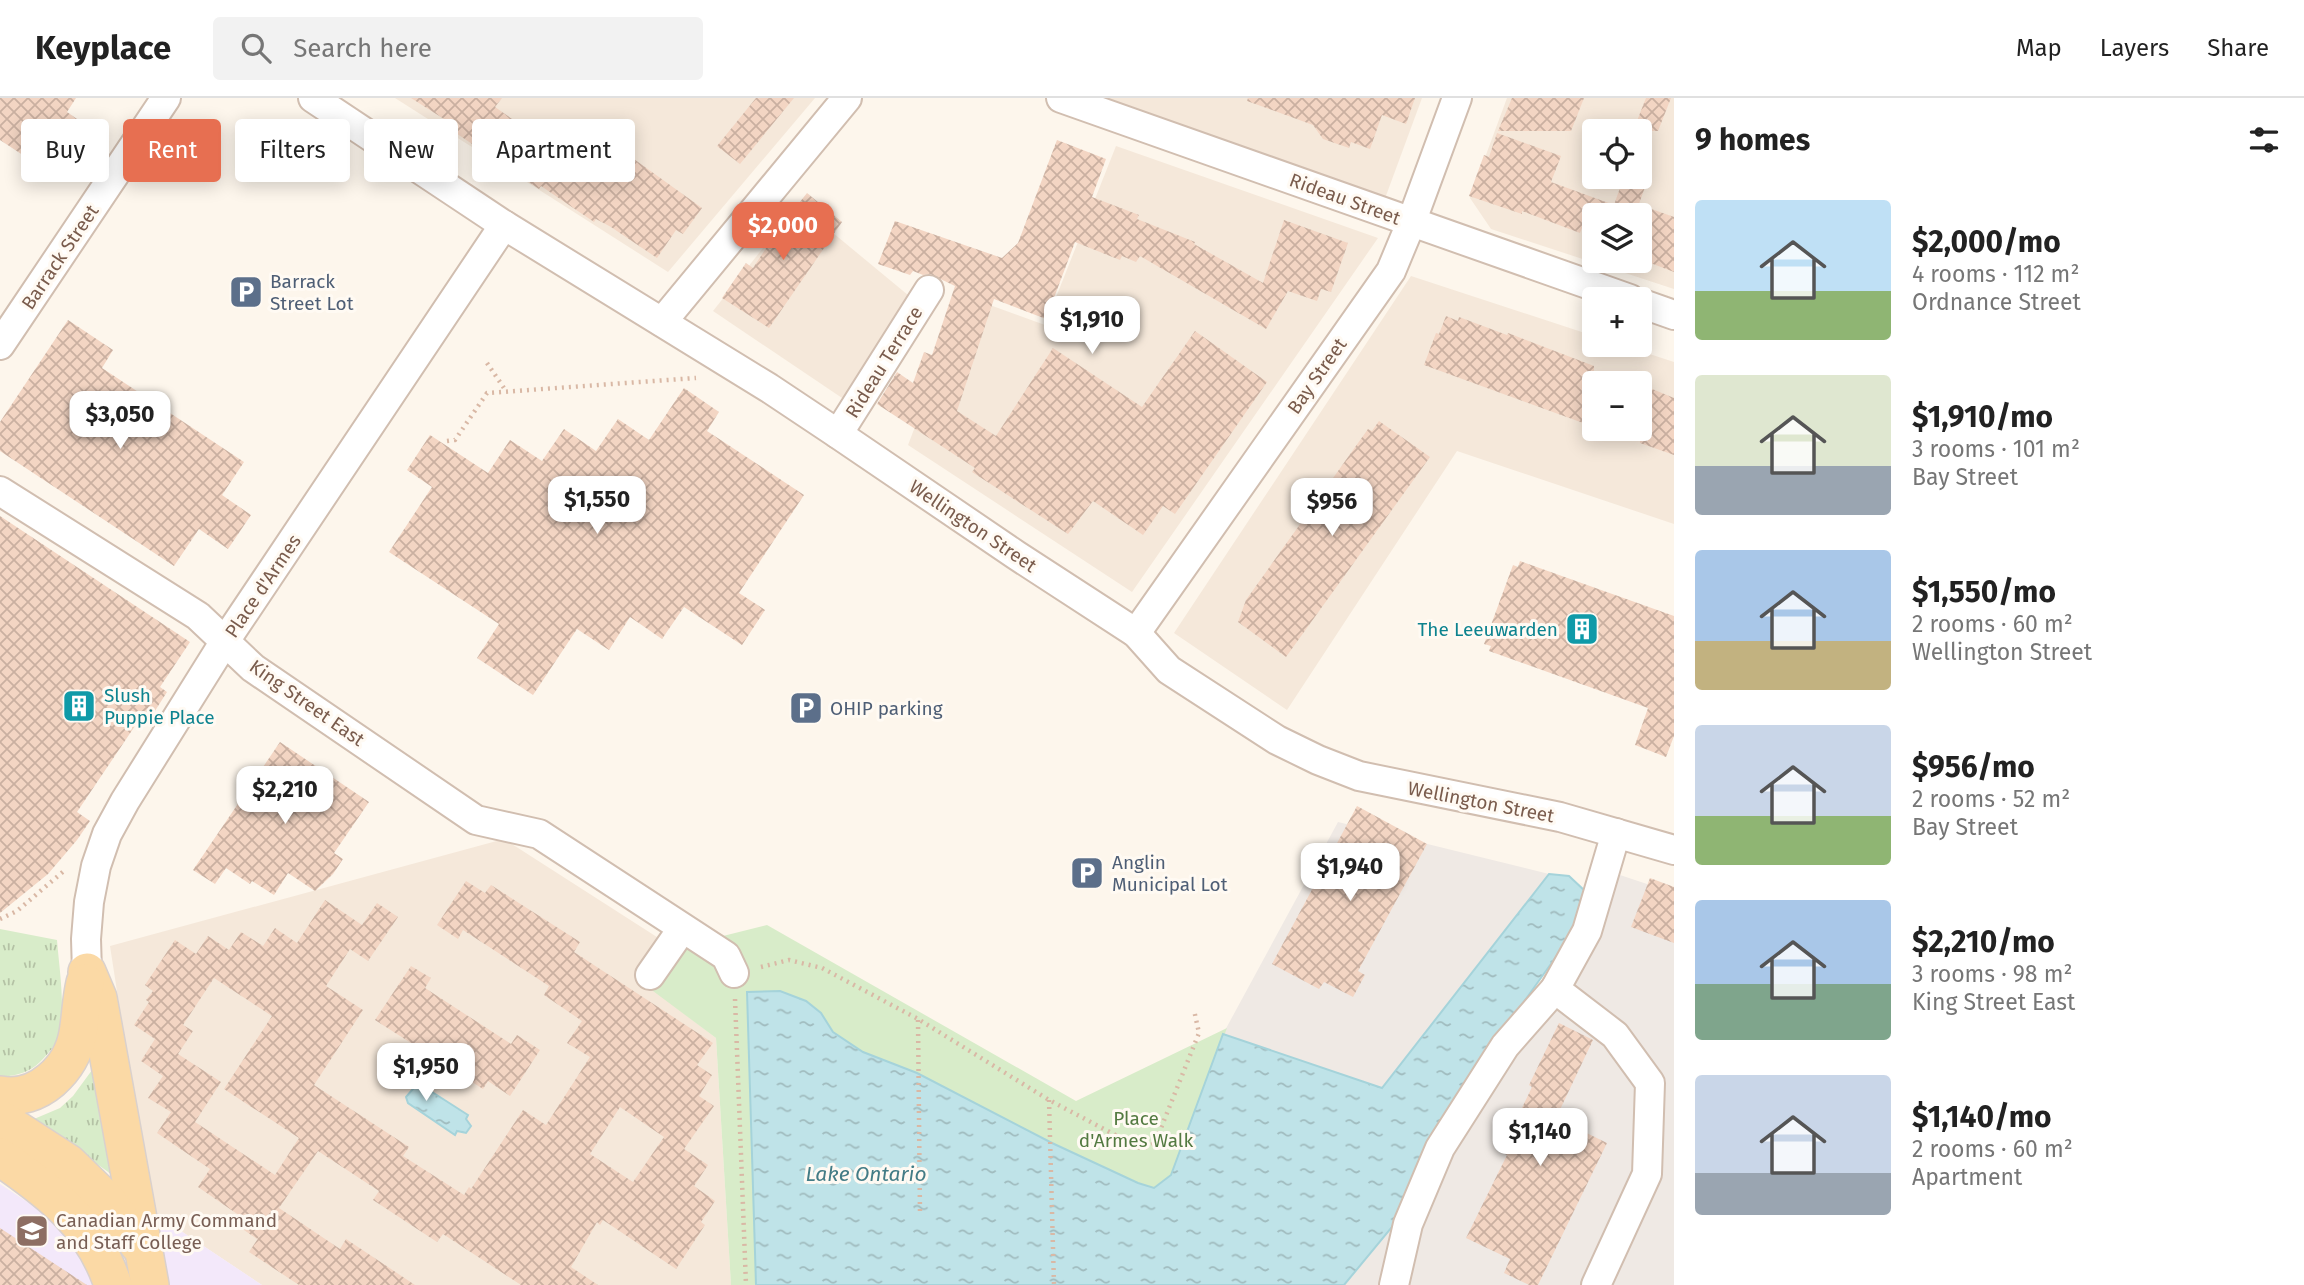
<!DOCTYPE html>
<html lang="en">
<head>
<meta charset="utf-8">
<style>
  body { margin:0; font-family:"Fira Sans",sans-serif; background:#f2f2f2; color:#222; height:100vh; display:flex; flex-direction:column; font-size:26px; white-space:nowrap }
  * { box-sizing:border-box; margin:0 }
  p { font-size:23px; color:#767676 }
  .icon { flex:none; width:38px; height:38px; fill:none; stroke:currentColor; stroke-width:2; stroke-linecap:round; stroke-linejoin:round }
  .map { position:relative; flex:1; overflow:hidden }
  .side { display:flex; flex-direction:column; background:#fff; width:630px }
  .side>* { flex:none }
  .guide { position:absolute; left:21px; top:21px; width:665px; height:63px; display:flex; gap:14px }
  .fabs { position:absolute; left:1582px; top:21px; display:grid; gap:14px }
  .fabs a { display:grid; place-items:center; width:70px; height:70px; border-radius:7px; background:#fff; box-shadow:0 4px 18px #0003; font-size:35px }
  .price { position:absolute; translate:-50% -60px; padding:0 16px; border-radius:14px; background:#fff; color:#222; font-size:23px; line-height:46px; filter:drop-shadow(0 2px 4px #0008) }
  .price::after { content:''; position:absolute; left:50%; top:42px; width:21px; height:16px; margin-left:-10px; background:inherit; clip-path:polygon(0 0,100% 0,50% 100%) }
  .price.current { background:#e76f51; color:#fff }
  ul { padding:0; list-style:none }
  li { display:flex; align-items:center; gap:21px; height:175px; padding:0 21px }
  li span { display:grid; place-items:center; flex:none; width:196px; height:140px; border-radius:7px; color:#555 }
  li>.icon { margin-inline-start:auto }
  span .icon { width:84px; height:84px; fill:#fffc; stroke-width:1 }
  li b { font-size:30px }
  h2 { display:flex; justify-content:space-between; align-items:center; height:84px; padding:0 21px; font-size:30px }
  .tag { padding:0 24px; border-radius:7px; background:#fff; box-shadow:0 4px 18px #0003; font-size:24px; line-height:63px }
  .tag.current { background:#e76f51; color:#fff }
  header { display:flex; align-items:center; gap:42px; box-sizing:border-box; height:98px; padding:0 35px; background:#fff; border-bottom:2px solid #e0e0e0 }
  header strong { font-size:33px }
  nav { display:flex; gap:38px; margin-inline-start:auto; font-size:24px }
  .search { width:490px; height:63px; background:#f2f2f2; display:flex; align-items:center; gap:18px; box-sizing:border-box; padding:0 24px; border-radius:7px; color:#767676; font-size:26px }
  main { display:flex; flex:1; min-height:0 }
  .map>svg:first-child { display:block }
  .residential { fill:#f5e8da; fill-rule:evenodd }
  .industrial { fill:#efe9e4 }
  .education { fill:#f3e8fa }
  .grass { fill:url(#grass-tufts) }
  .park { fill:#d8ecc9 }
  .water { fill:url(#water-ripples); stroke:#a5d3da; stroke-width:2 }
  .building { fill:url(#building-cross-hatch); fill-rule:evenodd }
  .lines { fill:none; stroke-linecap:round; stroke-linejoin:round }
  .minor-casing { stroke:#d1beb0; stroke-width:32 }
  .major-casing { stroke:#dad1cd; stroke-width:40 }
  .path { stroke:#d9b8a5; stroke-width:4.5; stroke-dasharray:2 5; stroke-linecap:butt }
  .minor { stroke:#fff; stroke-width:28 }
  .major { stroke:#fbd9a5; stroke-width:37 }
  .labels { text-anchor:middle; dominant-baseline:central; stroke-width:6; stroke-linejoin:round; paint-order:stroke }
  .street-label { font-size:19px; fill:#7a5c4d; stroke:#fffaf3 }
  .service-label { font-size:19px; fill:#4e5e75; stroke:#fffaf3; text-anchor:start }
  .culture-label { font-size:19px; fill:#0d838f; stroke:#fffaf3; text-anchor:end }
  .park-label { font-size:19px; fill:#537a41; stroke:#fffaf3 }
  .education-label { font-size:19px; fill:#785e54; stroke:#fffaf3; text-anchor:start }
  .water-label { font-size:21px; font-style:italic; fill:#437c86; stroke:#fffaf3 }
</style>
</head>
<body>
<header>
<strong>Keyplace</strong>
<div class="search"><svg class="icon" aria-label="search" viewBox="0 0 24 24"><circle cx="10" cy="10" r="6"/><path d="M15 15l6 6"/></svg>Search here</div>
<nav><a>Map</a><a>Layers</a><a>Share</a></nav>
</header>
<main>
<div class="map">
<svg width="1674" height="1187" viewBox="0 0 1674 1187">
  <defs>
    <pattern id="grass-tufts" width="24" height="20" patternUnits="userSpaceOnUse" patternTransform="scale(1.75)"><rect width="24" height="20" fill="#d8ecc9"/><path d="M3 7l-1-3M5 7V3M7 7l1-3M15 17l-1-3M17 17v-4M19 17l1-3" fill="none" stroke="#b4c2a5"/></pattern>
    <pattern id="water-ripples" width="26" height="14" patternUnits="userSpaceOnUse" patternTransform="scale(1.75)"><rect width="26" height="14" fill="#bfe3e8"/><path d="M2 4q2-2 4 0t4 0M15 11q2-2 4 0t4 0" fill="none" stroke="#a0bbbe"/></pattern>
    <pattern id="building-cross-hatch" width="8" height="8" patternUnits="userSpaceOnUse" patternTransform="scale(1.75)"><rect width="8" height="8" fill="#f3d5c3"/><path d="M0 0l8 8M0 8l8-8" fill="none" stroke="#cab0a1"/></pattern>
  </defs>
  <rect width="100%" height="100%" fill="#fdf6ec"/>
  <!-- residential -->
  <g class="residential">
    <polygon points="395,0 815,0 668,174"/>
    <polygon points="1075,0 1422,0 1380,114"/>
    <path d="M 1507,0 L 1674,0 L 1674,191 L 1491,131 L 1470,100 ZM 1594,33 L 1640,33 L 1640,79 L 1594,79 ZM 1594,117 L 1640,117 L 1640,163 L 1594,163 Z"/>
    <polygon points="1116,48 1378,140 1132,494 908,347 965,198 1045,227"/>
    <polygon points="798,106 914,202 848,304 713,213"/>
    <path d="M 1411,178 L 1594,238 L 1594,247 L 1622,247 L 1674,264 L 1674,426 L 1457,353 L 1287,612 L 1174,535 ZM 1594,285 L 1640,285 L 1640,331 L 1594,331 Z"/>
    <polygon points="504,741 660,841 635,878 716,940 731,1187 262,1187 151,1113 110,848"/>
  </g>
  <!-- industrial -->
  <g class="industrial">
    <polygon points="1338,724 1549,776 1382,991 1223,936"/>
    <polygon points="1611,774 1674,795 1674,1187 1344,1187 1392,1128"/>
  </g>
  <!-- education -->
  <g class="education">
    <polygon points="0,1086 44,1115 66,1137 94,1187 0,1187"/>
    <polygon points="151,1113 262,1187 166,1187"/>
  </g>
  <!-- grass -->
  <g class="grass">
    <path d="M 0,831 L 57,842 C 59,868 66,913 59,937 C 56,947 48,956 40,964 C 30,974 15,979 0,978 Z"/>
    <polygon points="95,968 118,1081 34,1021 60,1010 73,998"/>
  </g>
  <!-- park -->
  <polygon class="park" points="767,827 1076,1003 1227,930 1171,1077 1154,1090 1138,1085 1052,1046 917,975 863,954 833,934 821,915 748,894 756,1187 731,1187 716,940 649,890 687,847"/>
  <!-- water -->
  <g class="water">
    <polygon points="1549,776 1569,778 1586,794 1583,821 1468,982 1392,1129 1344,1187 756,1187 747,894 780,893 806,903 821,915 833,934 863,954 917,975 1052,1045 1138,1085 1154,1090 1171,1077 1223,936 1382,990"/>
    <polygon points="418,985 468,1017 466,1021 471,1028 466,1035 457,1033 455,1037 408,1005 406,999"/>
  </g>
  <!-- building -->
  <g class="building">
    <polygon points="0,0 76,0 67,14 77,21 44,71 0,42"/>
    <polygon points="411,0 502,0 495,9 532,35 538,25 549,32 553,28 585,48 592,37 605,46 613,46 702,110 683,136 676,132 657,160 611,129 596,121 594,124 541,88 539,91 441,25 444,21"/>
    <polygon points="756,0 794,0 740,66 717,48"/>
    <polygon points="1248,0 1415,0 1406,26 1382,17 1370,51 1351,44 1349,50 1323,41 1313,27 1247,3"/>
    <polygon points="1512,0 1584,0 1571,33 1498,33"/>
    <polygon points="1646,0 1671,0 1658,33 1633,33"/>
    <polygon points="1497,35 1561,58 1551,84 1614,107 1623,81 1645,89 1635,117 1587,117 1580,135 1522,113 1522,116 1469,98 1484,57 1489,59"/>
    <polygon points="1057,42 1106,61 1092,99 1139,117 1137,121 1195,144 1194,146 1263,185 1284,122 1348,145 1331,194 1321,191 1317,203 1288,193 1266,231 1140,158 1136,164 1122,158 1120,162 1075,144 1046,221 994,201 957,313 996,338 1053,250 1142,309 1195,233 1267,284 1175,416 1163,408 1143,437 1093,403 1068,436 972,374 975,370 877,306 897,274 913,285 924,254 932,257 955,188 930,176 923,177 913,173 910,177 878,166 895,123 1002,160 1018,145"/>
    <polygon points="807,95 842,124 769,230 722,200 746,165 753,170 780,129"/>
    <polygon points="1640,107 1674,119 1674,174 1640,161"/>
    <polygon points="1446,218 1458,223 1459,219 1507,237 1508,235 1594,268 1594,329 1424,267 1436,235 1439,236"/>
    <polygon points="68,222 113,252 102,270 244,364 222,397 251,417 228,451 199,431 174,468 0,353 0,324"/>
    <polygon points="1640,286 1674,300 1674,357 1640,345"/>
    <polygon points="684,290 719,314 707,333 804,397 739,495 765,512 742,547 684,509 662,541 630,519 609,552 577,531 533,597 477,560 499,526 389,454 432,389 407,372 430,337 488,375 510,342 542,363 564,331 596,353 618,321 649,342"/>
    <polygon points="1379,323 1430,359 1286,559 1238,524 1246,502 1368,331 1372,333"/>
    <polygon points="0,418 190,544 160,589 167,594 146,627 139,622 77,714 90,723 77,742 48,776 0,815"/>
    <polygon points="1520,463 1674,518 1674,638 1666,659 1635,647 1648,610 1489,553 1491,548 1484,546 1513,467 1518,469"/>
    <polygon points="280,644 369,704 334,755 343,761 333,776 315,793 288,775 274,797 252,783 250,786 226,770 215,786 193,772"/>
    <polygon points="1357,708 1427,746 1358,873 1365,877 1353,899 1324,884 1319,891 1272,866"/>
    <polygon points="1650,780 1674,789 1674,845 1631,829"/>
    <path d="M 466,783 L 485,795 L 491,787 L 580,844 L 574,854 L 713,945 L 697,967 L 712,977 L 699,998 L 714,1008 L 684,1051 L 708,1067 L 694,1088 L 715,1103 L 701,1124 L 705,1127 L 676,1171 L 603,1122 L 600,1127 L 597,1124 L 571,1169 L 598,1187 L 521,1187 L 443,1136 L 437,1144 L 373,1102 L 379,1093 L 318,1053 L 279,1110 L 340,1151 L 346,1141 L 415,1187 L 299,1187 L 249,1154 L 261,1136 L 257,1141 L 241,1130 L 246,1122 L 198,1089 L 210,1071 L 157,1035 L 171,1014 L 148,1000 L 163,978 L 141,963 L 155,941 L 134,927 L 149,904 L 146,902 L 153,893 L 145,887 L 175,842 L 196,856 L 208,838 L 229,852 L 241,834 L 263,848 L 275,830 L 297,845 L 325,802 L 362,827 L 377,805 L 398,819 L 368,863 L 350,851 L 326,888 L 363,912 L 314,987 L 409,1049 L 403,1058 L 464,1097 L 469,1089 L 471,1091 L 523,1012 L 546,1027 L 590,959 L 567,945 L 582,923 L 544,897 L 549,888 L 463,832 L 458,841 L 437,827 ZM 214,880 L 272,918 L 224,991 L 299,1040 L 275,1077 L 195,1024 L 221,984 L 178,956 L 193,933 L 183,927 ZM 620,1009 L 664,1039 L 633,1084 L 590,1056 Z"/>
    <polygon points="411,868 431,880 425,890 511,946 517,937 540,952 510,998 488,983 483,991 375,922"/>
    <polygon points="1559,925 1593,942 1556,1020 1607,1045 1538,1187 1529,1187 1504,1175 1510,1161 1466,1140 1507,1057 1501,1054 1532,989 1529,987"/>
    <polygon points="0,1130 87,1187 0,1187"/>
  </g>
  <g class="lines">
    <defs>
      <g id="minor">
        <polyline points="313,0 504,127 769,290 838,336 1016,457 1136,535 1169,572 1277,642 1318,662 1359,678 1560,719 1674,752"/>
        <polyline points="1061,0 1630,201"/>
        <polyline points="1640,205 1674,217"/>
        <polyline points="662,224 847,0"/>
        <polyline points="0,247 166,0"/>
        <polyline points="838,336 929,192"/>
        <polyline points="0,393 198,518 253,570 476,722 539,736 726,858 734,875"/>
        <polyline points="1136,535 1391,173 1411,125 1457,0"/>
        <polyline points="87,874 86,841 89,804 96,768 107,736 125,703 225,543 504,127"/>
        <polyline points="650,877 682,831"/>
        <polyline points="1555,891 1615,937 1650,985 1647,1076 1596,1187"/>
        <polyline points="1394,1187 1408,1126 1440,1050 1505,948 1555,891 1587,833 1616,735"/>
      </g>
      <g id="major">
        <polyline points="87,874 98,900 150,1187"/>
        <path d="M 0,997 C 38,1004 72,971 78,935 C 81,918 81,902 85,885"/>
        <polyline points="0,1021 68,1065 108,1104 139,1147"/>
        <path d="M 0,1059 C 51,1094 93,1126 113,1187"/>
      </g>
    </defs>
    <!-- minor casing -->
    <use href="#minor" class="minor-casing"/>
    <!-- major casing -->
    <use href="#major" class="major-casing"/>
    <!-- path -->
    <g class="path">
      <polyline points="487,265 506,293"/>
      <polyline points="447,343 455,342 487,295 696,280"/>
      <polyline points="0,821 17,813 65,772"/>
      <polyline points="761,869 789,862 822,870 918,921 1049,1002 1142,1051 1155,1045 1199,935 1194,912"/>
      <polyline points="735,901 746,1187"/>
      <polyline points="918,922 920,1117"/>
      <polyline points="1049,1002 1054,1187"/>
    </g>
    <!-- minor -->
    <use href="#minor" class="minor"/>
    <!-- major -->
    <use href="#major" class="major"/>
  </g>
  <!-- icons -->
  <defs>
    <symbol id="parking-square" viewBox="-11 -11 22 22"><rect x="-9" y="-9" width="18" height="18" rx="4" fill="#5c6f8a" stroke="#fffaf3"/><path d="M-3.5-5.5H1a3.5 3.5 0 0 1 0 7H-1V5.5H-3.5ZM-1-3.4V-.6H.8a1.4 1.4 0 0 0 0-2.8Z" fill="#fff"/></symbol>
    <symbol id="building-square" viewBox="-11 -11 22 22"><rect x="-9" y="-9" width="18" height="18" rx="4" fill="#0f9aa8" stroke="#fffaf3"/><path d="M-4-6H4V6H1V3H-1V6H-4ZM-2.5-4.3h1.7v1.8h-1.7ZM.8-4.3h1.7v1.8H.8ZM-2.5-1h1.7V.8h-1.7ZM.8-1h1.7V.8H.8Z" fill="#fff"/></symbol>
    <symbol id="university-square" viewBox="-11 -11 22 22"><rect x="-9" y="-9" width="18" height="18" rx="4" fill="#8d6e63" stroke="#fffaf3"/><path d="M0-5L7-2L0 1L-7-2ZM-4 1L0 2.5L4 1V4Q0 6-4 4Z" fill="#fff"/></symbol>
  </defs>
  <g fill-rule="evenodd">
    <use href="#parking-square" x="227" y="175" width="38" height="38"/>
    <use href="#building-square" x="1563" y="512" width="38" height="38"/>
    <use href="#building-square" x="60" y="589" width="38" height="38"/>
    <use href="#parking-square" x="787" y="591" width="38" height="38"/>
    <use href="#parking-square" x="1068" y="756" width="38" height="38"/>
    <use href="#university-square" x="13" y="1114" width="38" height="38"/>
  </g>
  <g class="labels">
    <!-- street labels -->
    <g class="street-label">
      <text transform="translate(1345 101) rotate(20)">Rideau Street</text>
      <text transform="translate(60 159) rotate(-56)">Barrack Street</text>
      <text transform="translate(884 264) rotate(-58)">Rideau Terrace</text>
      <text transform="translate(1317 278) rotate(-55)">Bay Street</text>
      <text transform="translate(973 428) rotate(34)">Wellington Street</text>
      <text transform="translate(263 488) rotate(-56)">Place d'Armes</text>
      <text transform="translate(307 605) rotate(35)">King Street East</text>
      <text transform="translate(1481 704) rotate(11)">Wellington Street</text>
    </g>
    <!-- service labels -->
    <g class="service-label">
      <text x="270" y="183">Barrack<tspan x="270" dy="22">Street Lot</tspan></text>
      <text x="830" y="610">OHIP parking</text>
      <text x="1112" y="764">Anglin<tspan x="1112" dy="22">Municipal Lot</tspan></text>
    </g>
    <!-- culture labels -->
    <g class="culture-label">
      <text x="1558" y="531">The Leeuwarden</text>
      <text x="104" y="597" text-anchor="start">Slush<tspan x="104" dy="22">Puppie Place</tspan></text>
    </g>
    <!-- park labels -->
    <g class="park-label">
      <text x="1136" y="1020">Place<tspan x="1136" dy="22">d'Armes Walk</tspan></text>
    </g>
    <!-- education labels -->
    <g class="education-label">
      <text x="56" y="1122">Canadian Army Command<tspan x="56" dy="22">and Staff College</tspan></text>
    </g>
    <!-- water labels -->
    <g class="water-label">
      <text x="866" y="1076">Lake Ontario</text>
    </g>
  </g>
</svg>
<div class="fabs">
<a><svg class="icon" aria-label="locate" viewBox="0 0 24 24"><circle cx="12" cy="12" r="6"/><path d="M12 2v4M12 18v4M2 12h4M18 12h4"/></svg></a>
<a><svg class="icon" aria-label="layers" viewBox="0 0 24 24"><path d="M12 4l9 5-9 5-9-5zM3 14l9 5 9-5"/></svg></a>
<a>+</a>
<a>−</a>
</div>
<b class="price current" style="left:783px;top:164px">$2,000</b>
<b class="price" style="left:1092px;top:258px">$1,910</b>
<b class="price" style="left:120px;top:353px">$3,050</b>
<b class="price" style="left:597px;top:438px">$1,550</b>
<b class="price" style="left:1332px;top:440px">$956</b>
<b class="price" style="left:285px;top:728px">$2,210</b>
<b class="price" style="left:1350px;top:805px">$1,940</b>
<b class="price" style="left:426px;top:1005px">$1,950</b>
<b class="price" style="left:1540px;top:1070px">$1,140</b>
<div class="guide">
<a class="tag">Buy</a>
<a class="tag current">Rent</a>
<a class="tag">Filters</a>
<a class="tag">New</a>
<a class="tag">Apartment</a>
</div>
</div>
<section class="side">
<h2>9 homes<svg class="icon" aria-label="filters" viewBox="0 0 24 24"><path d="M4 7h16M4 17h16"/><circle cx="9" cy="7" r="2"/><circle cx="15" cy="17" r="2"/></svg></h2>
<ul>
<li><span style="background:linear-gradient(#bfe0f5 65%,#8fb573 0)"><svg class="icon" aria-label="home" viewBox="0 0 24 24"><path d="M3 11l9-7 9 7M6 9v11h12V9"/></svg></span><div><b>$2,000/mo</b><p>4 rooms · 112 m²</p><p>Ordnance Street</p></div></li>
<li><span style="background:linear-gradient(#dfe7d0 65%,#9aa5b1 0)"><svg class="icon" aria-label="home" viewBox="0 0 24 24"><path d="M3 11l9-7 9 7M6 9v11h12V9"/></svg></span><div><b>$1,910/mo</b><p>3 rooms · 101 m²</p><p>Bay Street</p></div></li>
<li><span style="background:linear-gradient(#a9c7e8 65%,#c2b280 0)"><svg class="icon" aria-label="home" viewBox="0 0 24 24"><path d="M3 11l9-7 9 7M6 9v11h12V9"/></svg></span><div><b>$1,550/mo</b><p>2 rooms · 60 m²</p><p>Wellington Street</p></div></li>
<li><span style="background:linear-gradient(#c9d6e8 65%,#8fb573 0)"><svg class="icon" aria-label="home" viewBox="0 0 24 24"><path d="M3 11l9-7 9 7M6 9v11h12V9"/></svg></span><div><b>$956/mo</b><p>2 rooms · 52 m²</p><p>Bay Street</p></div></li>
<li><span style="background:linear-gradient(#a9c7e8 60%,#7fa58c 0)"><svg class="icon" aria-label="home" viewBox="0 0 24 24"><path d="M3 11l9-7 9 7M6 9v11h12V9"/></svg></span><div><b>$2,210/mo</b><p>3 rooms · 98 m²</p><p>King Street East</p></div></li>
<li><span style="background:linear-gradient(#c9d6e8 70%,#9aa5b1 0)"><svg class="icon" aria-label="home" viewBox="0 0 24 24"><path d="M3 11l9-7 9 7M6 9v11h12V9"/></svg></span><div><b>$1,140/mo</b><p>2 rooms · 60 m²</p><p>Apartment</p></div></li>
</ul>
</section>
</main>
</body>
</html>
